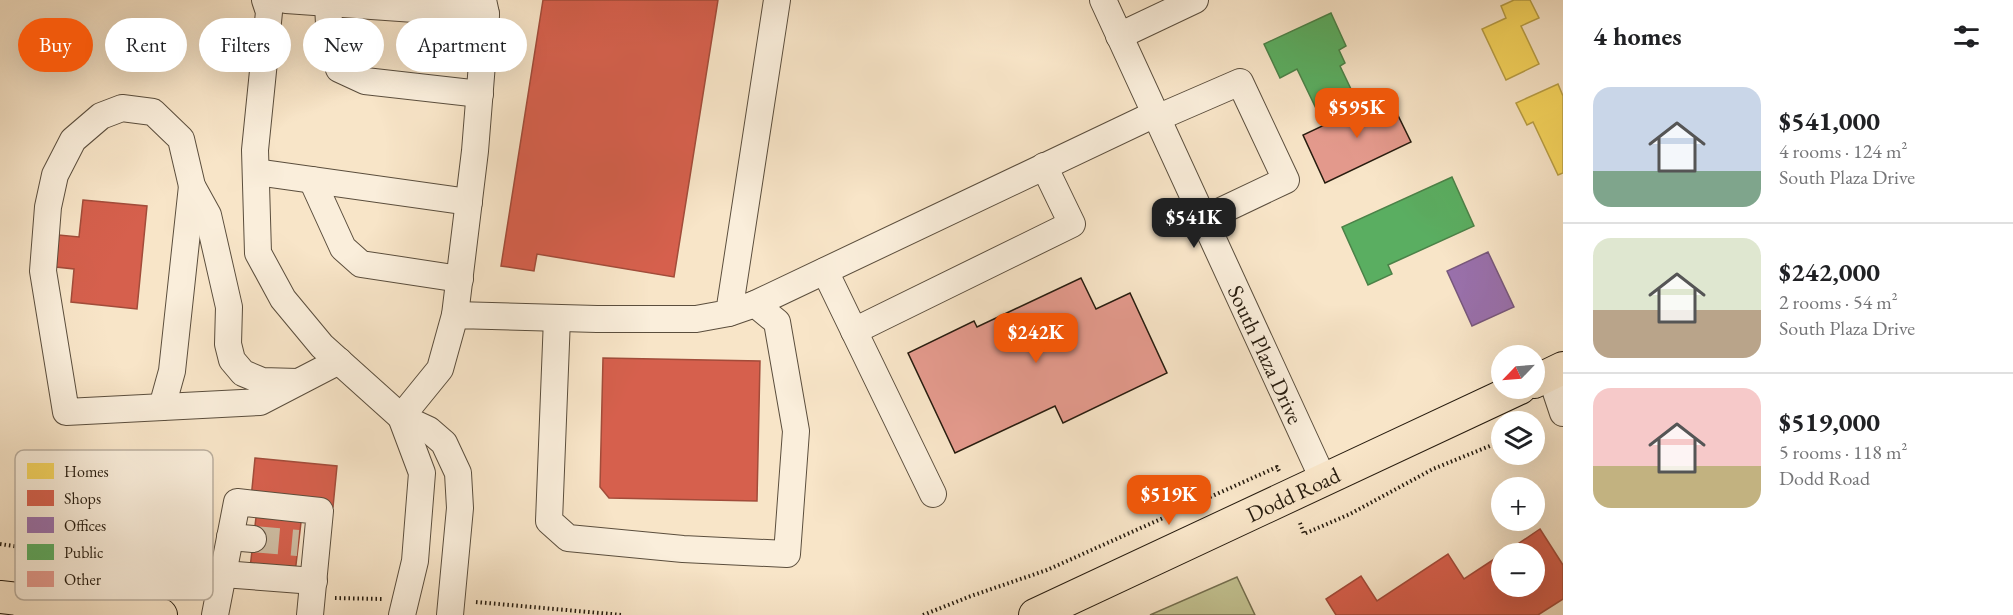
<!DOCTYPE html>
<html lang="en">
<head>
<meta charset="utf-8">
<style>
  body { margin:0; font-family:"EB Garamond",serif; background:#f2f2f2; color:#202124; height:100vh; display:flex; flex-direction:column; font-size:22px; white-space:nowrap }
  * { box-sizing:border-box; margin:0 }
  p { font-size:20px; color:#757577 }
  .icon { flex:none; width:33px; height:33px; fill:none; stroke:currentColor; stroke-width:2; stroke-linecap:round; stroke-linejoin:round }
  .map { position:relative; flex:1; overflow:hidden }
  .drawer { display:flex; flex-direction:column; background:#fff; width:450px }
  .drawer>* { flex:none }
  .banner { position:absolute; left:18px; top:18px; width:570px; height:54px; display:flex; gap:12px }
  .needle { width:39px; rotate:245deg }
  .buttons { position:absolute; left:1491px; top:345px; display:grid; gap:12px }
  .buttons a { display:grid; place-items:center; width:54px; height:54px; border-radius:50%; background:#fff; box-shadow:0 6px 24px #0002; font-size:30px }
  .price { position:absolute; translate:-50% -51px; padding:0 14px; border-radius:12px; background:#ea580c; color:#fff; font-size:20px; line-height:39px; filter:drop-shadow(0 2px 3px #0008) }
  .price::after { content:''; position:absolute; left:50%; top:36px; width:18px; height:14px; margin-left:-9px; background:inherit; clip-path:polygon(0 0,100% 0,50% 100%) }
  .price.on { background:#222; color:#fff }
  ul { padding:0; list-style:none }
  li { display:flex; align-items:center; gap:18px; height:150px; padding:0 30px }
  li+li { border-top:2px solid #e0e0e0 }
  li span { display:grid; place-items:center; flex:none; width:168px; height:120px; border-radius:18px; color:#555 }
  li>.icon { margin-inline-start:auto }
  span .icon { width:72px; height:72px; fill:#fffc; stroke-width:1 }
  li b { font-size:26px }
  h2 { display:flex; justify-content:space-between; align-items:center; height:72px; padding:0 30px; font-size:26px }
  .chip { padding:0 21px; border-radius:27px; background:#fff; box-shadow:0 6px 24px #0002; font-size:21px; line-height:54px }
  .chip.on { background:#ea580c; color:#fff }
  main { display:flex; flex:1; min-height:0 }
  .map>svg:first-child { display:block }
  .green { fill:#c3c392; stroke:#757050; stroke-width:1.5 }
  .homes { fill:#f6d55c; stroke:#b89e45; stroke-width:1.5 }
  .shops { fill:#d6604d; stroke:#a24c3a; stroke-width:1.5 }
  .offices { fill:#9970ab; stroke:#77577c; stroke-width:1.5 }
  .public { fill:#5aae61; stroke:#4b8248; stroke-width:1.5 }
  .building { fill:#e49a8d; stroke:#271c0f; stroke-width:1.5 }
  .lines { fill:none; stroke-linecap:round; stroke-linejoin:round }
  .minor-tunnel { stroke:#cebda3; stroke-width:26; stroke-dasharray:26 13; stroke-linecap:butt }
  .minor-casing { stroke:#5b4e3d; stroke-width:28 }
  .major-casing { stroke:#271c0f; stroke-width:34 }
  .highway-casing { stroke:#271c0f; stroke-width:36 }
  .path { stroke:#271c0f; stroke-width:4; stroke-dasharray:1.5 3; stroke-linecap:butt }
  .minor { stroke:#faeedb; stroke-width:26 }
  .major { stroke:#f8e5c8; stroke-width:32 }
  .highway { stroke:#f8e5c8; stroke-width:33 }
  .labels { text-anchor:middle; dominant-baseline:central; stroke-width:6; stroke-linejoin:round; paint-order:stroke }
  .street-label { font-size:22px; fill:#271c0f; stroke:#faeedb }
  .key { fill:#faeedb; stroke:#bbaf9e; stroke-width:1.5 }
  .key-label { font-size:16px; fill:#271c0f }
</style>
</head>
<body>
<main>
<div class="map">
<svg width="1563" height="615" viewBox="0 0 1563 615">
  <rect width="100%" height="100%" fill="#f8e5c8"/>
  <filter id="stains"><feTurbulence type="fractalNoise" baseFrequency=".00333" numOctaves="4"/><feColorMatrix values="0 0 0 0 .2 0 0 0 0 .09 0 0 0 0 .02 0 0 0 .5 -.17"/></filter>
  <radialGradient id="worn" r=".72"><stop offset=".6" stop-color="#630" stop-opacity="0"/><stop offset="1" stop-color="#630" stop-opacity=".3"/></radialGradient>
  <!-- green -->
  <polygon class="green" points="1237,577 1255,615 1150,615"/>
  <!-- homes -->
  <g class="homes">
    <polygon points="1514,0 1530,0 1539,18 1521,26 1539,64 1506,80 1482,29 1506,18 1501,6"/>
    <polygon points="1558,84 1563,96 1563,173 1558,175 1533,122 1527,125 1516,103"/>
  </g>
  <!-- shops -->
  <g class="shops">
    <polygon points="543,0 718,0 674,277 537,254 534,271 501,266"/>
    <polygon points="83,200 147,206 137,309 71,302 74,269 56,267 59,235 79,237"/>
    <polygon points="603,358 760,361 757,501 609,498 600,487"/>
    <polygon points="255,458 337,466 333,507 251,499"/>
    <polygon points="257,509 302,514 295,573 250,568"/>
    <polygon points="1540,529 1563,565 1563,599 1538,615 1336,615 1326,599 1361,576 1377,601 1448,554 1464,579 1502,554 1502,586 1534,586 1534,554 1503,554"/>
  </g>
  <!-- offices -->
  <polygon class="offices" points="1488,252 1514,307 1472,326 1447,271"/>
  <!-- public -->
  <g class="public">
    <polygon points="1331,13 1346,46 1339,50 1345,63 1340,66 1360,108 1324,125 1297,69 1280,78 1264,44"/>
    <polygon points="1452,177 1474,226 1388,265 1392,274 1368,285 1342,227"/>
  </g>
  <!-- building -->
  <g class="building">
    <polygon points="1388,95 1411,142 1325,183 1303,135"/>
    <polygon points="1081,278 1096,309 1130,293 1167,373 1063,423 1055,406 955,453 908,353 974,321 977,327"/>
  </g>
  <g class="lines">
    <!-- minor-tunnel -->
    <polyline class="minor-tunnel" points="253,539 298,543"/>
    <defs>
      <g id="minor">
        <polyline points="265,0 269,12 255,150 258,253 283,299 322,346 401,417 429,430 444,443 458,473 460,508 450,615"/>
        <polyline points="286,0 486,14"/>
        <path id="s1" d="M 1103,0 L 1324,481"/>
        <polyline points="328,3 330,46 339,69 365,81 480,94"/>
        <polyline points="1119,36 1195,0"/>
        <polyline points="1157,118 1240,82 1286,180 1204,219"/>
        <polyline points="256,172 469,202"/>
        <polyline points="312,180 343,248 361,264 460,279"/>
        <polyline points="825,271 933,494"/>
        <polyline points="755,304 1155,114"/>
        <polyline points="455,315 475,151 486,14 483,0"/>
        <polyline points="557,318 549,521 568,538 683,549 787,554 796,431 777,322 755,304 729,313"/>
        <polyline points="854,331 1072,224 1044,166"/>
        <polyline points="1550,374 1563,413"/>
        <polyline points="298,382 262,381 243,373 232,360 228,344 229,307 208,215 192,186 181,139 153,112 122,108 101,116 73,140 55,175 48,207 43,271 66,412 260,402 339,361"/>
        <polyline points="162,407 172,371 192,186"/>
        <polyline points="401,417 440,369 455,315 597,319 696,319 729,313 777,0"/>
        <polyline points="401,417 422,473 415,561 402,615"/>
        <polyline points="230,537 253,539"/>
        <polyline points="223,574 314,581"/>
        <polyline points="215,615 237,502 320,511 310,615"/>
      </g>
      <g id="major">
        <polyline points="1534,382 1563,368"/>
        <polyline points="0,597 161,615"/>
        <path id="s2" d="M 1035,615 L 1520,388"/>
      </g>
      <polyline id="highway" points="30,615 49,602"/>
    </defs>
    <!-- minor casing -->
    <use href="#minor" class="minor-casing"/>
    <!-- major casing -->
    <use href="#major" class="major-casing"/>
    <!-- highway casing -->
    <use href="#highway" class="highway-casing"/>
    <!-- path -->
    <g class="path">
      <polyline points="1300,523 1304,534 1350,514 1433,469 1502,441"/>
      <polyline points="0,544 147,566 197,583"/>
      <polyline points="335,598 382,599"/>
      <polyline points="476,602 622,615"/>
      <polyline points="923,615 971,596 1047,570 1277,467 1279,471"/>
    </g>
    <!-- minor -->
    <use href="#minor" class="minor"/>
    <!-- major -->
    <use href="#major" class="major"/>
    <!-- highway -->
    <use href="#highway" class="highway"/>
  </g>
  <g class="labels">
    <!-- street labels -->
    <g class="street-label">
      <text stroke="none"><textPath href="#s1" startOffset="390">South Plaza Drive</textPath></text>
      <text stroke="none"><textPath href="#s2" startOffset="285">Dodd Road</textPath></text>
    </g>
  </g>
  <!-- legend -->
  <rect x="15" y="450" width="198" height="150" rx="9" class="key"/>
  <rect x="27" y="463" width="27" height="16" fill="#f6d55c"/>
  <rect x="27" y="490" width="27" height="16" fill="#d6604d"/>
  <rect x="27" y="517" width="27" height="16" fill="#9970ab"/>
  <rect x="27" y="544" width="27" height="16" fill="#5aae61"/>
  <rect x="27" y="571" width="27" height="16" fill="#e49a8d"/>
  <g class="key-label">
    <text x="64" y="477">Homes</text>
    <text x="64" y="504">Shops</text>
    <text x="64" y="531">Offices</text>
    <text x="64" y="558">Public</text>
    <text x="64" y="585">Other</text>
  </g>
  <rect width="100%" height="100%" filter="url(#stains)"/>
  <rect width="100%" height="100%" fill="url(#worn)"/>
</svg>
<div class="buttons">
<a><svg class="needle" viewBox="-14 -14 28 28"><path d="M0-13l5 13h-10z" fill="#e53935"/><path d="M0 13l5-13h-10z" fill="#757577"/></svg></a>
<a><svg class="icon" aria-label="layers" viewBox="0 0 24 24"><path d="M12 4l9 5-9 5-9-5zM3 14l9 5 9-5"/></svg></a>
<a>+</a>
<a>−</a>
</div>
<b class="price" style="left:1357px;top:139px">$595K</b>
<b class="price on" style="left:1194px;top:249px">$541K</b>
<b class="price" style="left:1036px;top:364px">$242K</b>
<b class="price" style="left:1169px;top:526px">$519K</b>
<div class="banner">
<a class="chip on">Buy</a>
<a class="chip">Rent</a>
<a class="chip">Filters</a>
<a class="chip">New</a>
<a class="chip">Apartment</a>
</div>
</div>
<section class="drawer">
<h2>4 homes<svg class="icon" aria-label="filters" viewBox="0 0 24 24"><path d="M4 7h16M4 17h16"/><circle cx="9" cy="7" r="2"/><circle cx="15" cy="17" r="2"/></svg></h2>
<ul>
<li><span style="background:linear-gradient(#c9d6e8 70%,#7fa58c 0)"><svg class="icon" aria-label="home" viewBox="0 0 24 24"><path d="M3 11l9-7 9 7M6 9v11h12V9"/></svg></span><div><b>$541,000</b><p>4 rooms · 124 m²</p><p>South Plaza Drive</p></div></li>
<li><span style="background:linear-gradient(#dfe7d0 60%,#b9a48a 0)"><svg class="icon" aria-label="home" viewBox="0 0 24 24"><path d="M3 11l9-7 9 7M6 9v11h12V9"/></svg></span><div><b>$242,000</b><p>2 rooms · 54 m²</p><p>South Plaza Drive</p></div></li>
<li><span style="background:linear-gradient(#f6c9c9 65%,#c2b280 0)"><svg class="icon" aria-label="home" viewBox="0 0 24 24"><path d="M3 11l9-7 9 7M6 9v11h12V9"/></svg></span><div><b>$519,000</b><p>5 rooms · 118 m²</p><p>Dodd Road</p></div></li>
</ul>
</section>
</main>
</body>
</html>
